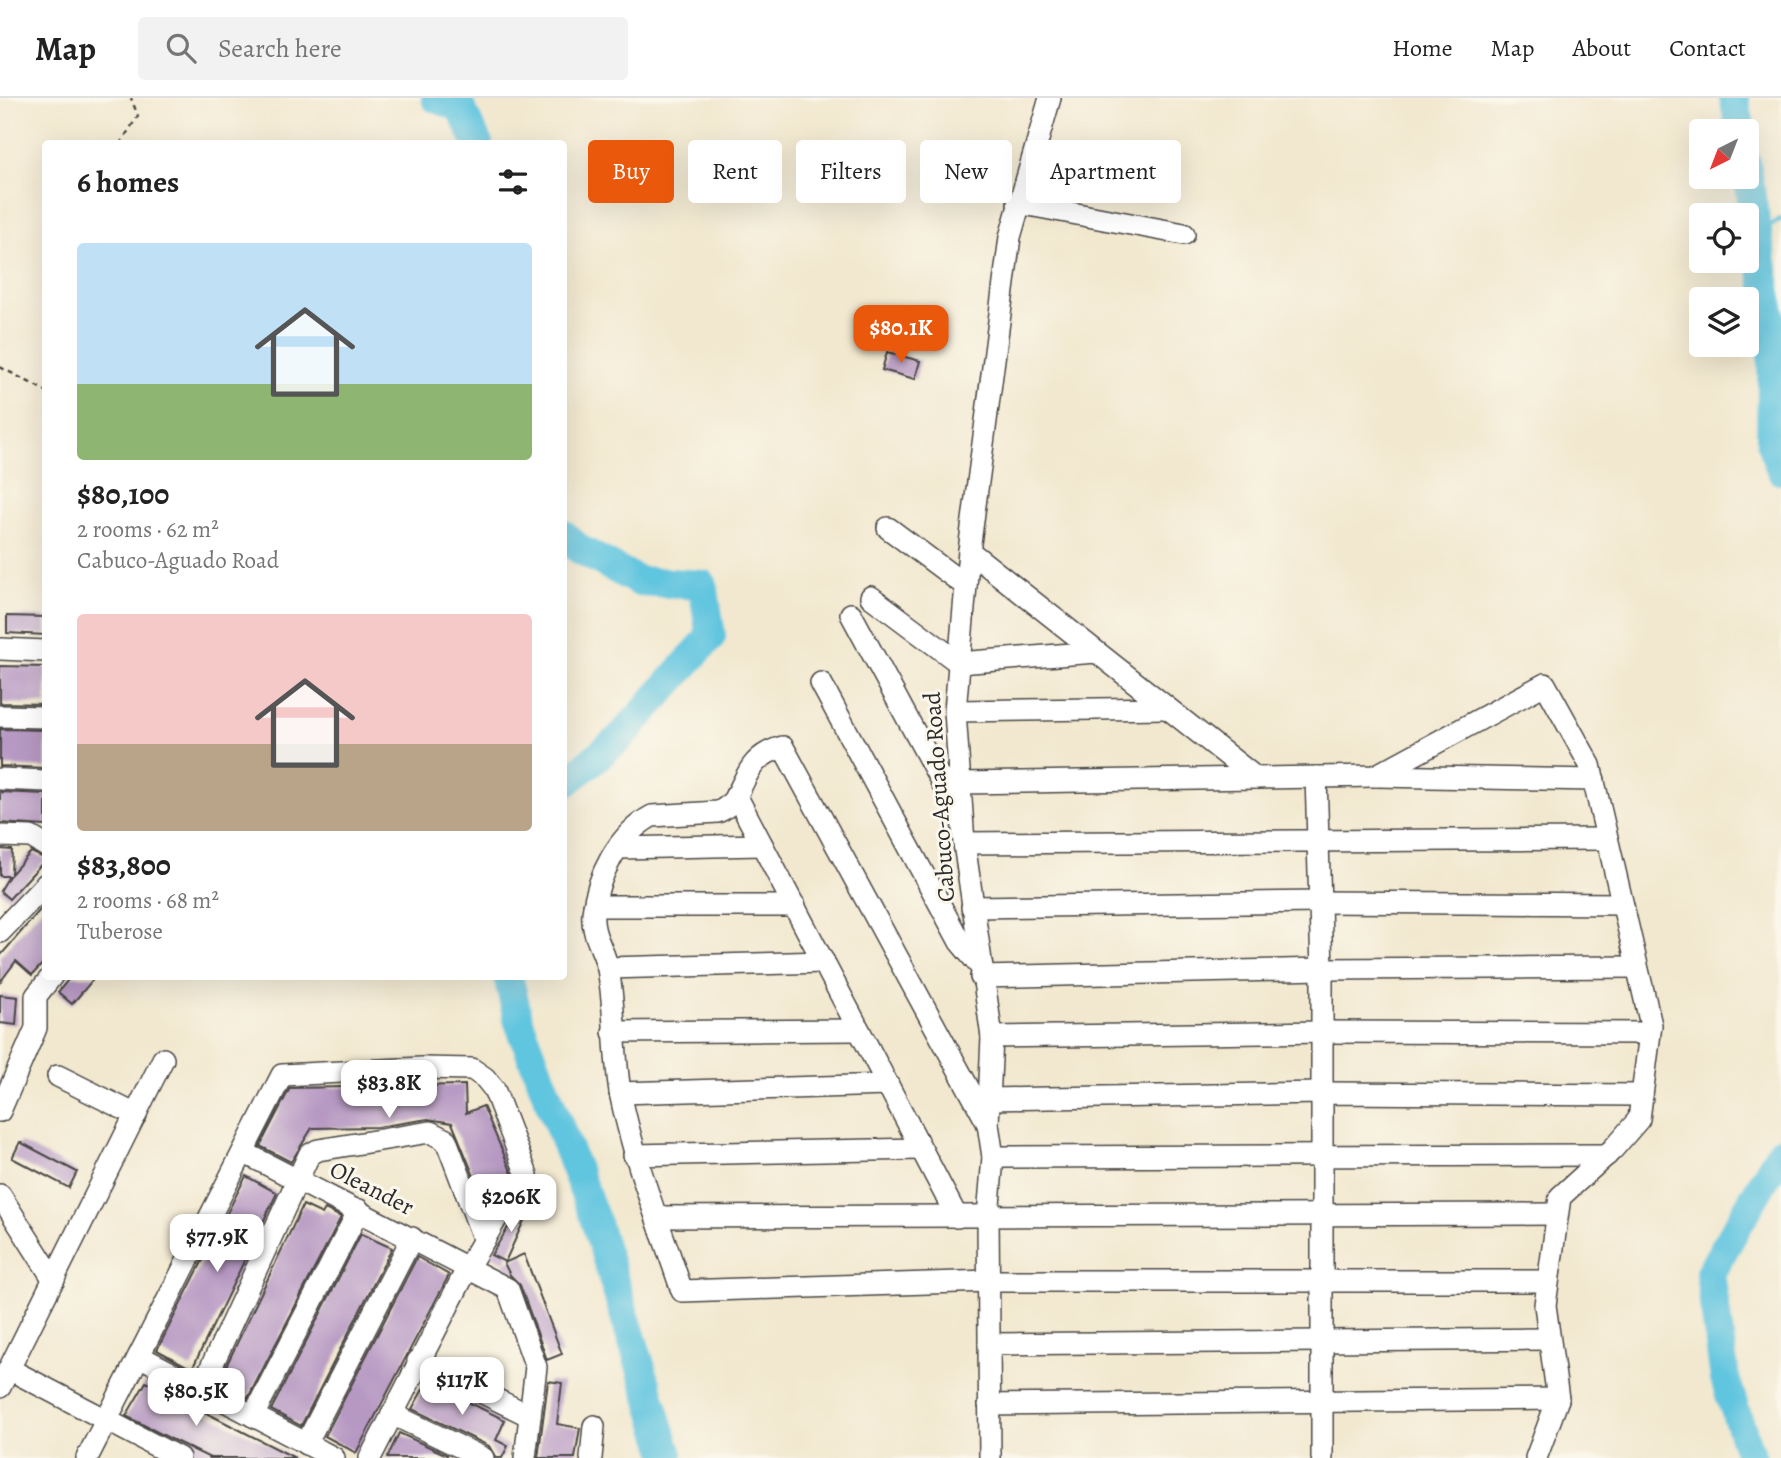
<!DOCTYPE html>
<html lang="en">
<head>
<meta charset="utf-8">
<style>
  body { margin:0; font-family:Alegreya,serif; background:#f2f2f2; color:#222; height:100vh; display:flex; flex-direction:column; font-size:26px; white-space:nowrap }
  * { box-sizing:border-box; margin:0 }
  p { font-size:23px; color:#767676 }
  .icon { flex:none; width:38px; height:38px; fill:none; stroke:currentColor; stroke-width:2; stroke-linecap:round; stroke-linejoin:round }
  .map { position:relative; flex:1; overflow:hidden }
  .panel { position:absolute; left:42px; top:42px; width:525px; height:840px; display:flex; flex-direction:column; background:#fff; border-radius:7px; box-shadow:0 7px 28px #0002 }
  .panel>* { flex:none }
  .guide { position:absolute; left:588px; top:42px; width:665px; height:63px; display:flex; gap:14px }
  .needle { width:46px; rotate:222deg }
  .buttons { position:absolute; left:1689px; top:21px; display:grid; gap:14px }
  .buttons a { display:grid; place-items:center; width:70px; height:70px; border-radius:7px; background:#fff; box-shadow:0 7px 28px #0002; font-size:35px }
  .price { position:absolute; translate:-50% -60px; padding:0 16px; border-radius:14px; background:#fff; color:#222; font-size:23px; line-height:46px; filter:drop-shadow(0 2px 4px #0008) }
  .price::after { content:''; position:absolute; left:50%; top:42px; width:21px; height:16px; margin-left:-10px; background:inherit; clip-path:polygon(0 0,100% 0,50% 100%) }
  .price.current { background:#ea580c; color:#fff }
  ul { padding:0; list-style:none }
  li { display:grid; align-content:center; gap:14px; height:371px; padding:0 35px }
  li span { display:grid; place-items:center; height:217px; border-radius:7px; color:#555 }
  li>.icon { margin-inline-start:auto }
  span .icon { width:126px; height:126px; fill:#fffc; stroke-width:1 }
  li b { font-size:30px }
  h2 { display:flex; justify-content:space-between; align-items:center; height:84px; padding:0 35px; font-size:30px }
  .chip { padding:0 24px; border-radius:7px; background:#fff; box-shadow:0 7px 28px #0002; font-size:24px; line-height:63px }
  .chip.current { background:#ea580c; color:#fff }
  header { display:flex; align-items:center; gap:42px; box-sizing:border-box; height:98px; padding:0 35px; background:#fff; border-bottom:2px solid #e0e0e0 }
  header strong { font-size:33px }
  nav { display:flex; gap:38px; margin-inline-start:auto; font-size:24px }
  .search { width:490px; height:63px; background:#f2f2f2; display:flex; align-items:center; gap:18px; box-sizing:border-box; padding:0 24px; border-radius:7px; color:#767676; font-size:26px }
  .map>svg:first-child { display:block }
  .lines { fill:none; stroke-linecap:round; stroke-linejoin:round }
  .stream { stroke:#61c5df; stroke-width:5 }
  .river { stroke:#61c5df; stroke-width:30 }
  .building { fill:#b698c2 }
  .minor-casing { stroke:#494744; stroke-width:24 }
  .path { stroke:#494744; stroke-width:2.5; stroke-dasharray:5 5; stroke-linecap:butt }
  .minor { stroke:#fff; stroke-width:21 }
  .labels { text-anchor:middle; dominant-baseline:central; stroke-width:6; stroke-linejoin:round; paint-order:stroke }
  .street-label { font-size:24px; fill:#2b2b2b; stroke:#fbf7ec }
</style>
</head>
<body>
<header>
<strong>Map</strong>
<div class="search"><svg class="icon" aria-label="search" viewBox="0 0 24 24"><circle cx="10" cy="10" r="6"/><path d="M15 15l6 6"/></svg>Search here</div>
<nav><a>Home</a><a>Map</a><a>About</a><a>Contact</a></nav>
</header>
<div class="map">
<svg width="1781" height="1360" viewBox="0 0 1781 1360">
  <rect width="100%" height="100%" fill="#fbf7ec"/>
  <filter id="ink" filterUnits="userSpaceOnUse"><feTurbulence type="fractalNoise" baseFrequency=".0143" numOctaves="2"/><feDisplacementMap in="SourceGraphic" scale="14" xChannelSelector="R" yChannelSelector="G"/><feConvolveMatrix kernelMatrix="1 2 1 2 8 2 1 2 1" color-interpolation-filters="sRGB"/></filter>
  <filter id="wash" filterUnits="userSpaceOnUse"><feTurbulence type="fractalNoise" baseFrequency=".00686" numOctaves="4" result="noise"/><feDisplacementMap in="SourceGraphic" scale="28" xChannelSelector="R" yChannelSelector="G"/><feGaussianBlur stdDeviation="1.57" result="paint"/><feColorMatrix in="noise" values="0 0 0 0 0 0 0 0 0 0 0 0 0 0 0 0 0 1.4 0 .05"/><feComposite in="paint" operator="in"/></filter>
  <g filter="url(#wash)">
    <rect width="100%" height="100%" fill="#f2e8cf"/>
    <g class="lines">
      <!-- stream -->
      <polyline class="stream" points="1759,135 1781,121"/>
      <!-- river -->
      <g class="river">
        <polyline points="436,0 460,9 478,46"/>
        <polyline points="1734,0 1741,33"/>
        <polyline points="1746,65 1773,235 1771,345 1781,372"/>
        <polyline points="564,437 579,451 638,483 703,487 711,538 621,639 564,686"/>
        <polyline points="508,878 519,924 594,1119 669,1360"/>
        <polyline points="1751,1360 1725,1281 1710,1175 1781,1053"/>
      </g>
    </g>
    <g id="blocks">
      <!-- building -->
      <g class="building">
        <polygon points="887,254 920,263 915,281 882,272"/>
        <polygon points="7,518 46,519 46,537 7,535"/>
        <polygon points="0,568 46,569 46,606 0,605"/>
        <polygon points="0,631 46,632 46,670 0,668"/>
        <polygon points="0,694 46,696 46,728 0,725"/>
        <polygon points="0,751 12,752 11,776 31,754 46,761 9,801 0,793 9,778 0,778"/>
        <polygon points="46,805 46,862 32,877 16,863 0,884 0,858"/>
        <polygon points="71,878 96,878 72,906 58,894"/>
        <polygon points="0,897 18,899 16,927 0,925"/>
        <polygon points="465,987 466,1015 483,1008 512,1075 507,1082 480,1093 452,1025 428,1021 377,1029 312,1030 291,1064 260,1048 290,990"/>
        <polygon points="20,1044 77,1074 69,1090 12,1060"/>
        <polygon points="246,1078 277,1095 192,1271 157,1252"/>
        <polygon points="524,1104 531,1107 505,1164 491,1157"/>
        <polygon points="303,1107 322,1116 325,1111 341,1119 248,1300 218,1285"/>
        <polygon points="361,1136 392,1150 301,1328 271,1312"/>
        <polygon points="524,1156 562,1256 547,1262 520,1187 510,1177 504,1165"/>
        <polygon points="417,1159 449,1177 356,1355 325,1338"/>
        <polygon points="548,1283 562,1285 557,1326 580,1330 575,1360 538,1360"/>
        <polygon points="146,1284 230,1327 295,1360 210,1360 171,1341 126,1318"/>
        <polygon points="427,1284 505,1322 496,1342 508,1348 502,1360 496,1360 489,1348 412,1311"/>
        <polygon points="399,1335 447,1357 446,1360 387,1360"/>
      </g>
    </g>
  </g>
  <g filter="url(#ink)">
    <use href="#blocks" fill-opacity="0" stroke="#494744" stroke-width="2"/>
    <g class="lines">
      <defs>
        <g id="minor">
          <polyline points="1018,105 1184,136"/>
          <polyline points="888,430 966,488"/>
          <polyline points="969,453 1256,680 1375,678 1545,586 1590,667 1651,927 1639,1021 1613,1051 1560,1099 1545,1207 1558,1301 1536,1360"/>
          <polyline points="871,499 959,565 1096,554"/>
          <polyline points="851,516 960,718"/>
          <polyline points="0,551 46,553"/>
          <polyline points="821,585 960,844 981,869"/>
          <polyline points="955,613 1167,610"/>
          <polyline points="0,618 46,619"/>
          <polyline points="1377,678 1594,682"/>
          <polyline points="1316,679 1322,871 1322,1360"/>
          <polyline points="0,681 46,683"/>
          <polyline points="961,685 1256,680"/>
          <polyline points="736,697 957,1119"/>
          <polyline points="0,738 31,739 46,748"/>
          <polyline points="964,745 1607,741"/>
          <polyline points="619,750 762,747"/>
          <polyline points="594,808 795,808"/>
          <polyline points="972,809 1320,804 1621,806"/>
          <polyline points="0,834 46,786"/>
          <polyline points="608,870 824,864"/>
          <polyline points="981,879 1322,871 1637,869"/>
          <polyline points="613,934 859,932"/>
          <polyline points="992,939 1323,934 1649,935"/>
          <polyline points="58,978 136,1017"/>
          <polyline points="620,995 888,987"/>
          <polyline points="990,1001 1323,995 1642,997"/>
          <polyline points="0,1013 36,930 36,898 52,878"/>
          <path d="M 988,1026 L 783,649 C 736,661 750,700 718,714 L 652,718 C 618,736 597,779 593,815 C 591,837 604,851 608,871 C 616,913 613,957 621,999 C 635,1066 660,1128 682,1193 L 989,1183 L 1548,1183"/>
          <polyline points="243,1054 508,1191 536,1269 525,1360"/>
          <polyline points="634,1057 919,1051"/>
          <polyline points="993,1059 1607,1057"/>
          <polyline points="0,1097 54,1182"/>
          <polyline points="657,1119 1557,1116"/>
          <polyline points="989,1246 1549,1241"/>
          <polyline points="139,1258 334,1360"/>
          <polyline points="418,1263 530,1318"/>
          <polyline points="9,1271 179,1360"/>
          <polyline points="0,1289 163,961"/>
          <polyline points="201,1291 309,1057 318,1052 430,1034 446,1042 484,1142"/>
          <polyline points="989,1307 1558,1301"/>
          <polyline points="392,1316 483,1360"/>
          <polyline points="253,1318 359,1112"/>
          <polyline points="306,1346 412,1140"/>
          <polyline points="87,1360 282,977 422,970 472,971 485,980 494,991 527,1077 502,1111 468,1169 370,1360"/>
          <polyline points="591,1360 594,1328"/>
          <polyline points="990,1360 988,1118 993,1059 988,1026 992,939 964,745 955,613 969,453 1010,139 1050,0"/>
        </g>
      </defs>
      <!-- minor casing -->
      <use href="#minor" class="minor-casing"/>
      <!-- path -->
      <g class="path">
        <polyline points="120,46 138,18 131,0"/>
        <polyline points="0,269 46,293"/>
      </g>
      <!-- minor -->
      <use href="#minor" class="minor"/>
    </g>
  </g>
  <g class="labels">
    <!-- street labels -->
    <g class="street-label">
      <text transform="translate(939 699) rotate(-94)">Cabuco-Aguado Road</text>
      <text transform="translate(372 1090) rotate(27)">Oleander</text>
    </g>
  </g>
</svg>
<div class="buttons">
<a><svg class="needle" viewBox="-14 -14 28 28"><path d="M0-13l5 13h-10z" fill="#e53935"/><path d="M0 13l5-13h-10z" fill="#767676"/></svg></a>
<a><svg class="icon" aria-label="locate" viewBox="0 0 24 24"><circle cx="12" cy="12" r="6"/><path d="M12 2v4M12 18v4M2 12h4M18 12h4"/></svg></a>
<a><svg class="icon" aria-label="layers" viewBox="0 0 24 24"><path d="M12 4l9 5-9 5-9-5zM3 14l9 5 9-5"/></svg></a>
</div>
<b class="price current" style="left:901px;top:267px">$80.1K</b>
<b class="price" style="left:389px;top:1022px">$83.8K</b>
<b class="price" style="left:511px;top:1136px">$206K</b>
<b class="price" style="left:217px;top:1176px">$77.9K</b>
<b class="price" style="left:462px;top:1319px">$117K</b>
<b class="price" style="left:196px;top:1330px">$80.5K</b>
<div class="guide">
<a class="chip current">Buy</a>
<a class="chip">Rent</a>
<a class="chip">Filters</a>
<a class="chip">New</a>
<a class="chip">Apartment</a>
</div>
<section class="panel">
<h2>6 homes<svg class="icon" aria-label="filters" viewBox="0 0 24 24"><path d="M4 7h16M4 17h16"/><circle cx="9" cy="7" r="2"/><circle cx="15" cy="17" r="2"/></svg></h2>
<ul>
<li><span style="background:linear-gradient(#bfe0f5 65%,#8fb573 0)"><svg class="icon" aria-label="home" viewBox="0 0 24 24"><path d="M3 11l9-7 9 7M6 9v11h12V9"/></svg></span><div><b>$80,100</b><p>2 rooms · 62 m²</p><p>Cabuco-Aguado Road</p></div></li>
<li><span style="background:linear-gradient(#f6c9c9 60%,#b9a48a 0)"><svg class="icon" aria-label="home" viewBox="0 0 24 24"><path d="M3 11l9-7 9 7M6 9v11h12V9"/></svg></span><div><b>$83,800</b><p>2 rooms · 68 m²</p><p>Tuberose</p></div></li>
</ul>
</section>
</div>
</body>
</html>
